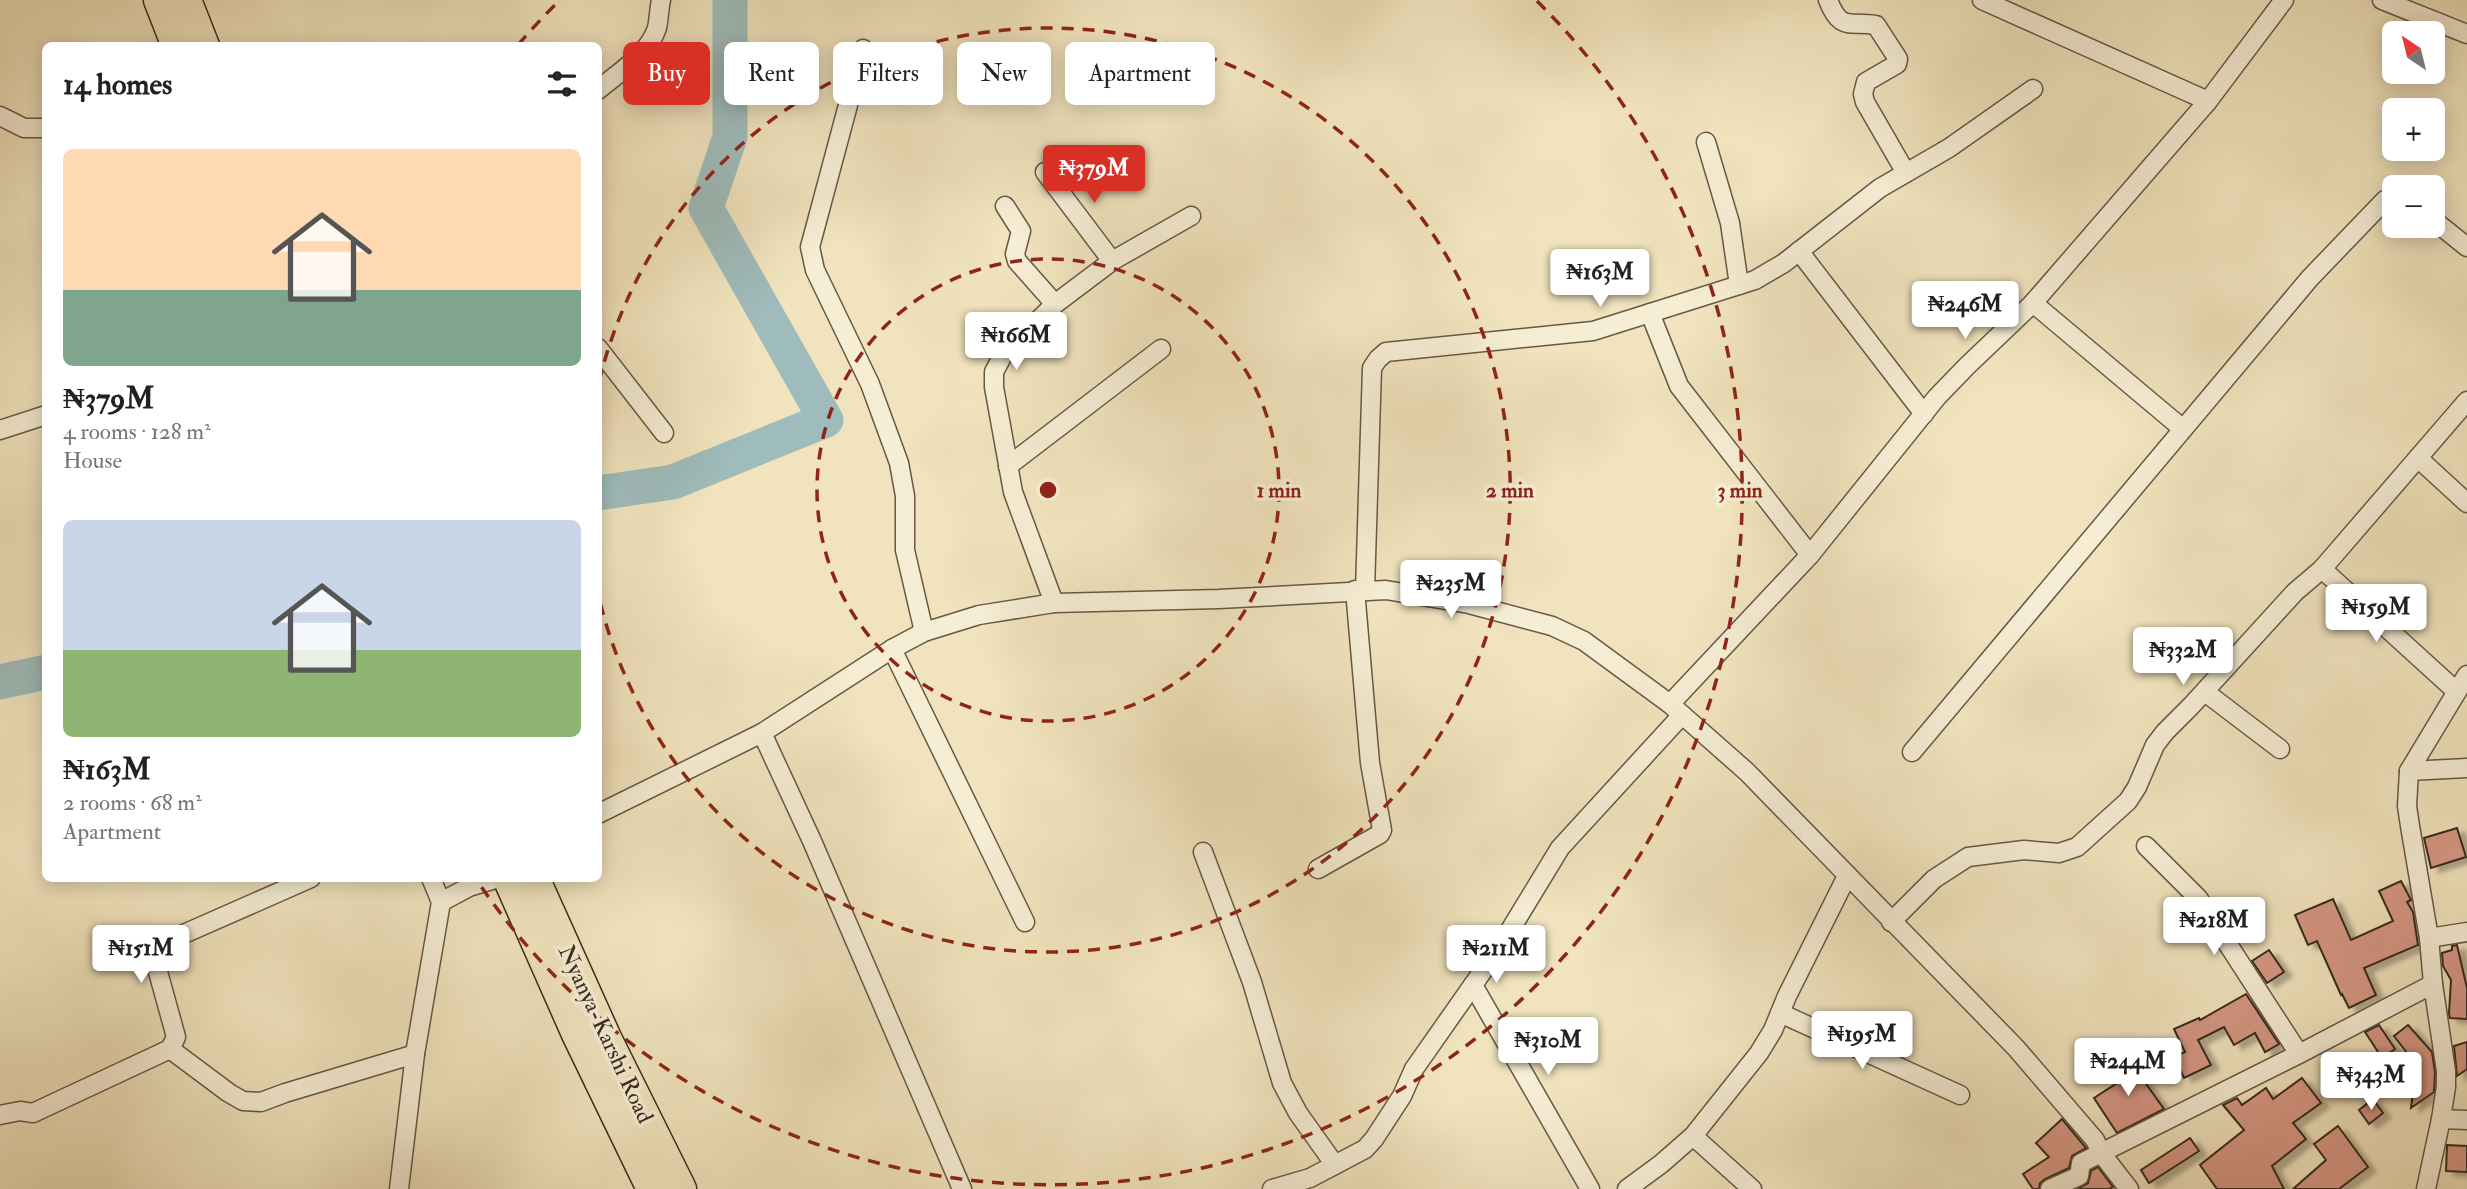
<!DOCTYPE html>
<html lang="en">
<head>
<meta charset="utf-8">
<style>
  body { margin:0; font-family:"IM FELL Double Pica",serif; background:#f6f6f6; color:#222; height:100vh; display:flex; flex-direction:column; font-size:26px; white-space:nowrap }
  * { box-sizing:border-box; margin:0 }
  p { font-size:23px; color:#767676 }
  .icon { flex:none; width:38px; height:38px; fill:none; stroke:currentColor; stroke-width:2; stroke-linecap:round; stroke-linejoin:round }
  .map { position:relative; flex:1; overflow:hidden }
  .sheet { position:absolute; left:42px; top:42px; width:560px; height:840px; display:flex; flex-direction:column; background:#fff; border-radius:10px; box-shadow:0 4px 18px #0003 }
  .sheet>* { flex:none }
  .top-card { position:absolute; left:623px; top:42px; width:665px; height:63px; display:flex; gap:14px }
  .needle { width:46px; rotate:325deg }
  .fabs { position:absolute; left:2382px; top:21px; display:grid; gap:14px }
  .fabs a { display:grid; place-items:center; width:63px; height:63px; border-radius:10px; background:#fff; box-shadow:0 4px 18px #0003; font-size:35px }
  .price { position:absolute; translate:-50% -60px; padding:0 16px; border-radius:7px; background:#fff; color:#222; font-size:23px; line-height:46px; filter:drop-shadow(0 2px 4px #0008) }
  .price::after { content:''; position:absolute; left:50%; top:42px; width:21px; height:16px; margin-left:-10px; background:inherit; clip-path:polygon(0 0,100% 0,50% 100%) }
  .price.selected { background:#d93025; color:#fff }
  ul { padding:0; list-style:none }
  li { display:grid; align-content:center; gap:14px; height:371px; padding:0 21px }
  li span { display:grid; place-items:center; height:217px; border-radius:10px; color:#555 }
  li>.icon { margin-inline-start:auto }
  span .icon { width:126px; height:126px; fill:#fffc; stroke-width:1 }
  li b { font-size:30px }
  h2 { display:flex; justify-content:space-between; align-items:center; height:84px; padding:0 21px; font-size:30px }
  .chip { padding:0 24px; border-radius:10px; background:#fff; box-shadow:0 4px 18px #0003; font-size:24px; line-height:63px }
  .chip.selected { background:#d93025; color:#fff }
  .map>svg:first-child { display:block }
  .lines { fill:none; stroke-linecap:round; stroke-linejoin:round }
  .river { stroke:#9ebcbb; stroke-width:35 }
  .building { fill:#d59784; stroke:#39291f; stroke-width:2; filter:url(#shadow) }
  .minor-casing { stroke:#675846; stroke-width:21 }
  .primary-casing { stroke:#39291f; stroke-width:33 }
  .minor { stroke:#f5edd4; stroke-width:18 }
  .primary { stroke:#f0e3bd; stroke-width:30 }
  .ring { fill:none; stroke:#8f2418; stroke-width:3.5; stroke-dasharray:12 9 }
  .labels { text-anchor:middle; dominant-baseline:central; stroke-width:7; stroke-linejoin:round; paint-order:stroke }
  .street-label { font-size:23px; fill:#39291f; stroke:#f5edd4 }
  .centre { fill:#8f2418; stroke:#f5edd4; stroke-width:3.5 }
  .ring-label { font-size:21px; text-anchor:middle; font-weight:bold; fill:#8f2418; stroke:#f5edd4; stroke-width:7; stroke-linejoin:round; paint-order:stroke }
</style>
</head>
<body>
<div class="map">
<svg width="2467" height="1189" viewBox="0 0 2467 1189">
  <defs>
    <filter id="shadow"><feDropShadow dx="8" dy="4.5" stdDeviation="2" flood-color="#0004"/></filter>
  </defs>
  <rect width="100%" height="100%" fill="#f0e3bd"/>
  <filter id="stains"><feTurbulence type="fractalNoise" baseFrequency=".00286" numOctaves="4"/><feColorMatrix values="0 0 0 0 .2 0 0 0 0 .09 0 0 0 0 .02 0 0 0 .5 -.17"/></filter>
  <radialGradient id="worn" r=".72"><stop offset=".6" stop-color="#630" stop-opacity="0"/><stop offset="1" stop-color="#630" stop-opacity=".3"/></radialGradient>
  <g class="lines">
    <!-- river -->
    <g class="river">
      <polyline points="598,493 673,482 826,420 706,208 730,137 730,0"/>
      <polyline points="0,682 46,672"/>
    </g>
  </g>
  <!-- building -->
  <g class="building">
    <polygon points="2457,828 2466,857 2431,868 2424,838"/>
    <polygon points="2401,881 2411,900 2407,902 2413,912 2418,945 2364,968 2376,995 2349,1008 2342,994 2341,995 2317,941 2308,945 2295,915 2333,899 2351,940 2393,921 2379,891"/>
    <polygon points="2457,945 2467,988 2467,1019 2450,1018 2449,1014 2451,980 2443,966 2442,953 2452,950 2452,946"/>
    <polygon points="2269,950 2284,972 2267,983 2252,961"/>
    <polygon points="2246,994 2279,1044 2265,1052 2255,1033 2234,1045 2224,1027 2198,1040 2211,1065 2184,1078 2174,1057 2185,1052 2174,1029 2199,1018 2200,1020"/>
    <polygon points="2379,1025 2395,1049 2382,1058 2365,1032"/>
    <polygon points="2408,1025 2432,1052 2435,1072 2434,1092 2411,1108 2413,1093 2408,1096 2397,1081 2417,1066 2394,1036"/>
    <polygon points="2467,1042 2467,1069 2457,1076 2454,1046"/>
    <polygon points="2126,1056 2164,1109 2117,1133 2094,1098 2120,1081 2110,1068"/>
    <polygon points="2344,1056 2358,1076 2343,1086 2329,1066"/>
    <polygon points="2302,1078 2321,1103 2293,1123 2306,1139 2272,1166 2284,1189 2217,1189 2200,1165 2244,1130 2223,1105 2237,1098 2242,1105 2266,1088 2273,1099"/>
    <polygon points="2373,1099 2383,1113 2369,1124 2359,1110"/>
    <polygon points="2062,1119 2086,1148 2072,1156 2069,1168 2045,1179 2040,1183 2039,1189 2033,1189 2023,1174 2049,1157 2036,1143"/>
    <polygon points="2338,1126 2368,1167 2339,1189 2293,1189 2326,1160 2314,1144"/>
    <polygon points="2190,1138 2199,1151 2149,1183 2141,1170"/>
    <polygon points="2447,1145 2467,1146 2467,1172 2446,1171"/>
    <polygon points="2098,1167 2113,1187 2109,1189 2078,1189 2088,1183 2091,1171"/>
  </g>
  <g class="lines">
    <defs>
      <g id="minor">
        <path d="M 1828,0 C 1841,33 1850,20 1876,25 L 1898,59 L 1897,64 L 1866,82 L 1863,94 L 1865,102 L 1906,173"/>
        <polyline points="1982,0 2208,101"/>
        <polyline points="2382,0 2467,34"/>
        <polyline points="863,49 810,247 815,270 870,384 899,463 905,496 905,550 924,632"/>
        <path d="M 598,90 C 619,72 648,55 657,28 C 659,19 659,9 661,0"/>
        <polyline points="0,116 24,128 46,128"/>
        <polyline points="1706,142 1730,223 1739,285"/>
        <polyline points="1045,172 1112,261"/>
        <polyline points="1005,206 1021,231 1015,254 1017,261 1055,304"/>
        <polyline points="2432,219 2467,247"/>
        <polyline points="1799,251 1924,414"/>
        <polyline points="2033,303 2183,429"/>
        <polyline points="1650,313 1679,386 1810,555"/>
        <polyline points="598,348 664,433"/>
        <polyline points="0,430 46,415"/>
        <polyline points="2418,458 2467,503"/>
        <polyline points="1008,466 1161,349"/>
        <polyline points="2322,569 2456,691"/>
        <polyline points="1365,590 1372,368 1378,359 1386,352 1593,331 1755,280 1784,263 1880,188 1949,148 2033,89"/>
        <polyline points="1054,603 1013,492 994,387 994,372 1003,355 1055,304 1112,261 1191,216"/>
        <polyline points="892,649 1025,922"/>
        <polyline points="2205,692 2280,749"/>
        <polyline points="1670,704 1810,555 1937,397 1967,366 2033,303 2208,101 2284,0"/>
        <polyline points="762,733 812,841 962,1189"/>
        <polyline points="1912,752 2310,278 2385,200 2394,199"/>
        <polyline points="2409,771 2467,768"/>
        <polyline points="598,814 762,733 892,649 924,632 979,615 1054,603 1219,599 1386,590 1469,604 1552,626 1584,641 1670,704 1747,772 2016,1048 2095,1140 2101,1153 2129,1189"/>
        <polyline points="2146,846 2198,898 2299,1054"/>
        <polyline points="1203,852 1252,982 1282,1083 1298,1113 1335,1165"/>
        <polyline points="1318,869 1380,834 1382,830 1370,763 1355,590"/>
        <polyline points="431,878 441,902"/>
        <polyline points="1891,922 1934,879 1968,857 2024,850 2059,853 2077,847 2128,801 2137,787 2155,745 2165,732 2191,706 2295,592 2322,569 2467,401"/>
        <polyline points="2429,938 2467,932"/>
        <polyline points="1473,985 1590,1189"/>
        <polyline points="1780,1013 1960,1095"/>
        <polyline points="170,1049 229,1093 243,1101 261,1102 285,1093 415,1054"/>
        <polyline points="0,1115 20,1111 33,1113 170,1049 176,1037 155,961 159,950 170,940 311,878"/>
        <polyline points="2441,1119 2467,1120"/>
        <polyline points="1693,1136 1752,1189"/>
        <polyline points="399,1189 415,1054 441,902 469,887 499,878"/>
        <polyline points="1272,1189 1310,1178 1365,1149 1374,1139 1402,1096 1414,1069 1501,945 1560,848 1682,715"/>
        <polyline points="1627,1189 1661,1164 1693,1136 1759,1053 1773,1030 1787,996 1847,876"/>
        <polyline points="2050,1189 2079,1176 2081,1163 2299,1054 2433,984"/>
        <polyline points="2426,1189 2441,1119 2446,1087 2446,1071 2433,984 2429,938 2410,826 2407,806 2409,771 2467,675"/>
      </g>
      <g id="primary">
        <polyline points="159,0 177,46"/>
        <polyline points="186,0 204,46"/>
        <polyline points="508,878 577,1034 652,1189"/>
        <polyline points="534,878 606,1038 681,1189"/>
      </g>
    </defs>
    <!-- minor casing -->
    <use href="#minor" class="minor-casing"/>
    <!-- primary casing -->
    <use href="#primary" class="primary-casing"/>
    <!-- minor -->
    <use href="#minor" class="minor"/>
    <!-- primary -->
    <use href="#primary" class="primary"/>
  </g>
  <!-- distance rings -->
  <g class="ring">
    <circle cx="1048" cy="490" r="231"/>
    <path d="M599 382A462 462 0 1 1 599 598"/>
    <path d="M518 45A692 692 0 0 1 559 1M1537 1A692 692 0 1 1 478 882"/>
  </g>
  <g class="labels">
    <!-- street labels -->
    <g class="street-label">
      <text transform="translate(606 1034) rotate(65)">Nyanya-Karshi Road</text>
    </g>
  </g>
  <circle cx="1048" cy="490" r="10" class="centre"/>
  <g class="ring-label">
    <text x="1279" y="497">1 min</text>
    <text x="1510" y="497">2 min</text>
    <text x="1740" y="497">3 min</text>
  </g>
  <rect width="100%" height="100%" filter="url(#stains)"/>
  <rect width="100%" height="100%" fill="url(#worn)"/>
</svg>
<div class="fabs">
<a><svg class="needle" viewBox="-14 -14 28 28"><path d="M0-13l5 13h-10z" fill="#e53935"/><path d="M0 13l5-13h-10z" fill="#767676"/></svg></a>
<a>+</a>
<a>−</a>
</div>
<b class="price selected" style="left:1094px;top:205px">₦379M</b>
<b class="price" style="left:1600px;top:309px">₦163M</b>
<b class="price" style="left:1965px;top:341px">₦246M</b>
<b class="price" style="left:1016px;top:372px">₦166M</b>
<b class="price" style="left:1451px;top:620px">₦235M</b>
<b class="price" style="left:2376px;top:644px">₦159M</b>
<b class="price" style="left:2183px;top:687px">₦332M</b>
<b class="price" style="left:2214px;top:957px">₦218M</b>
<b class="price" style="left:141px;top:985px">₦151M</b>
<b class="price" style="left:1496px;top:985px">₦211M</b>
<b class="price" style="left:1862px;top:1071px">₦195M</b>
<b class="price" style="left:1548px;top:1077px">₦310M</b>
<b class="price" style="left:2128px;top:1098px">₦244M</b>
<b class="price" style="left:2371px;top:1112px">₦343M</b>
<div class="top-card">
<a class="chip selected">Buy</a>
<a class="chip">Rent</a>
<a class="chip">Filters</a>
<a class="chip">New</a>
<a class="chip">Apartment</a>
</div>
<section class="sheet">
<h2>14 homes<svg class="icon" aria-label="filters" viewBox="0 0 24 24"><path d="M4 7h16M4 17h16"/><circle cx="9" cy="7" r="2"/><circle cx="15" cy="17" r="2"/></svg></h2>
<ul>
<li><span style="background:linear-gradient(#ffd9b3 65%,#7fa58c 0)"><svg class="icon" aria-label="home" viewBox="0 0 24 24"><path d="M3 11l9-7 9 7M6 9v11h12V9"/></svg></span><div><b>₦379M</b><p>4 rooms · 128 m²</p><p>House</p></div></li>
<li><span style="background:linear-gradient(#c9d6e8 60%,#8fb573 0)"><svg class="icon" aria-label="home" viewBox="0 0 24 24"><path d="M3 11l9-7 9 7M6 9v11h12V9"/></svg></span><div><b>₦163M</b><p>2 rooms · 68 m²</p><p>Apartment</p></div></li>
</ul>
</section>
</div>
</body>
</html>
